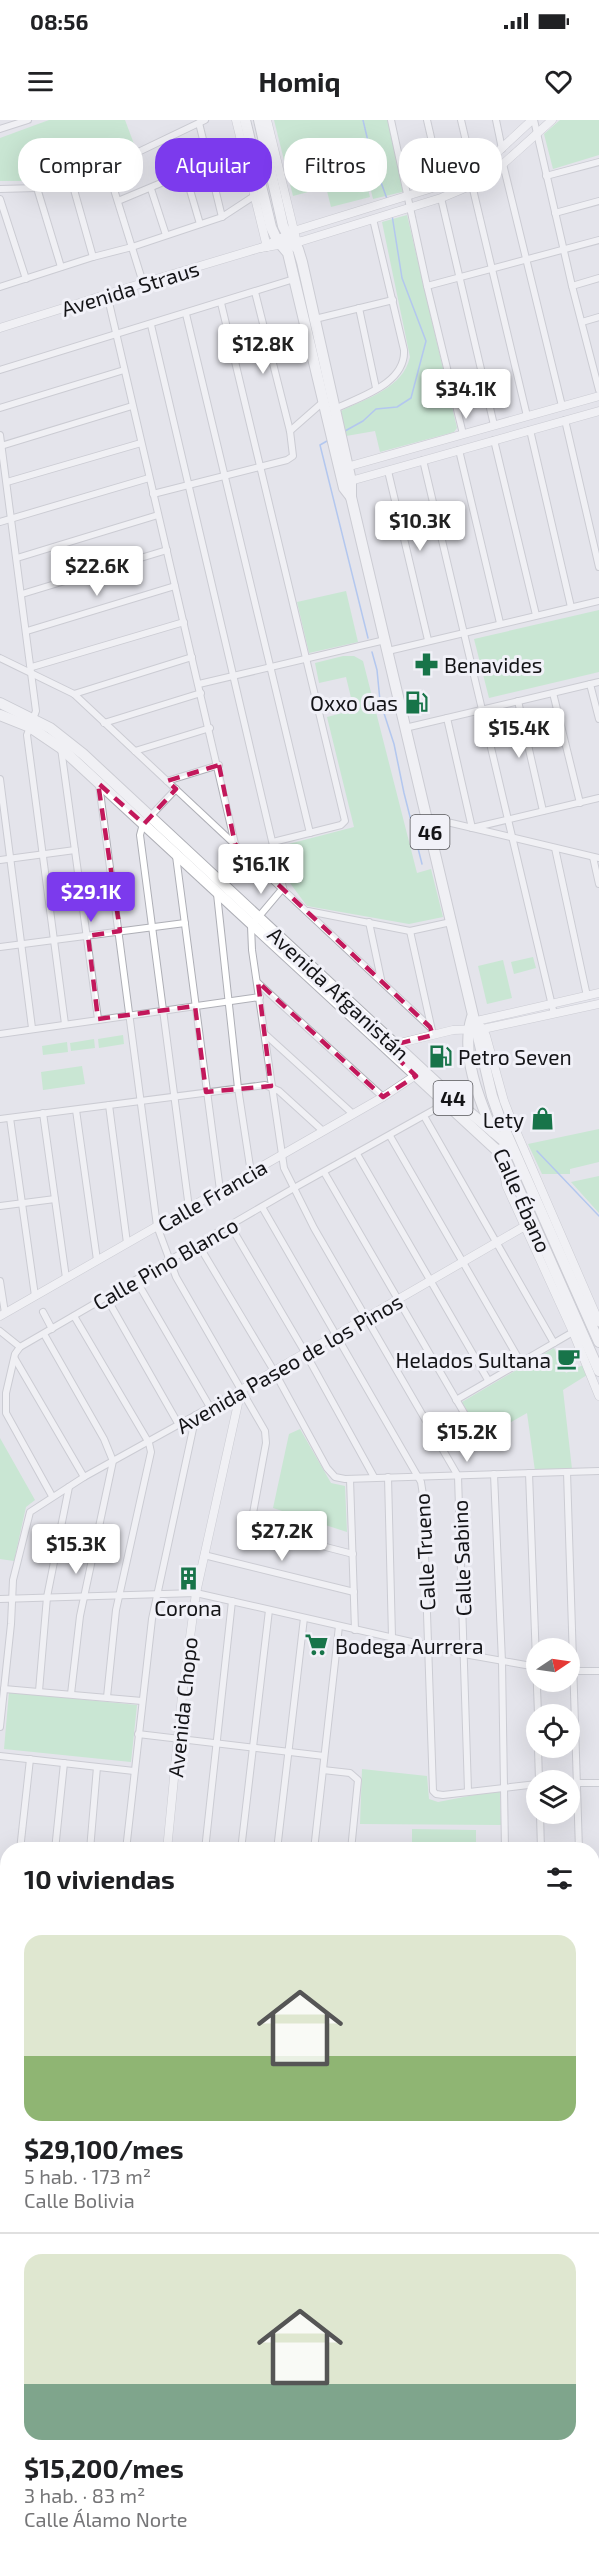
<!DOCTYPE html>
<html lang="es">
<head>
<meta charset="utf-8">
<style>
  body { margin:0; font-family:"Exo 2",sans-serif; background:#f2f2f2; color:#202124; height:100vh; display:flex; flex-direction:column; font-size:22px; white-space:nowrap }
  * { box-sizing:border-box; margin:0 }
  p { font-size:20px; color:#757577 }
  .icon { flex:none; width:33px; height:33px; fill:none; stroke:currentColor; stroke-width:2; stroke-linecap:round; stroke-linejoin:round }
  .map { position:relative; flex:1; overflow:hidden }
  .drawer { position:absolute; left:0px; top:1722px; width:600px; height:720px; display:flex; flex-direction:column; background:#fff; border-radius:24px 24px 0 0; box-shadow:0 6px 24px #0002 }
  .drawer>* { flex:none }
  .hud { position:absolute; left:18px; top:18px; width:564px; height:54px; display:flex; gap:12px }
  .needle { width:39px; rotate:77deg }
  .controls { position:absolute; left:526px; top:1518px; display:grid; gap:12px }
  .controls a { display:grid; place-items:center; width:54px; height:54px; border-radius:50%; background:#fff; box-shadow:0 6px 24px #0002; font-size:30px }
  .price { position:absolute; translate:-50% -51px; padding:0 14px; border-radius:6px; background:#fff; color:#222; font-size:20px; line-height:39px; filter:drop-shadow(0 2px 3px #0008) }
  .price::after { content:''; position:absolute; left:50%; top:36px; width:18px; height:14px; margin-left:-9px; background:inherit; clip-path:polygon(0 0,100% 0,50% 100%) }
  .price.current { background:#7c3aed; color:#fff }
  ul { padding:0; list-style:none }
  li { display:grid; align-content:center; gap:12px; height:318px; padding:0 24px }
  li+li { border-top:2px solid #e0e0e0 }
  li span { display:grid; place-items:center; height:186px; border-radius:18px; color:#555 }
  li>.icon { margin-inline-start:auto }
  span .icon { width:108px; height:108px; fill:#fffc; stroke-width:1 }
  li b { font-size:26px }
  h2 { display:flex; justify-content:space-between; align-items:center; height:72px; padding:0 24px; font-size:26px }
  .tag { padding:0 21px; border-radius:24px; background:#fff; box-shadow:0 6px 24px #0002; font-size:21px; line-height:54px }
  .tag.current { background:#7c3aed; color:#fff }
  .status { display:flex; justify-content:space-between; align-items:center; height:42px; padding:0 30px; background:#fff; direction:ltr }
  .status svg { height:16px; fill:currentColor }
  header { display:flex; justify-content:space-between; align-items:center; height:78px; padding:0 24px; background:#fff; font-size:27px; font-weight:700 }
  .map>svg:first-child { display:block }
  .green { fill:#a8e9b5 }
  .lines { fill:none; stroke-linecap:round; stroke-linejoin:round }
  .stream { stroke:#78a4f3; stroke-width:1.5 }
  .minor-casing { stroke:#aeafb6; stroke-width:8 }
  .tertiary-casing { stroke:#aeafb6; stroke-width:9 }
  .primary-casing { stroke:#aeafb6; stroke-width:12 }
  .minor { stroke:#fff; stroke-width:6 }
  .tertiary { stroke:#fff; stroke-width:8 }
  .primary { stroke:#fff; stroke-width:10 }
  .marked { fill:none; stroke:#c2185b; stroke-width:4.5; stroke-dasharray:12 8; stroke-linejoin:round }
  .labels { text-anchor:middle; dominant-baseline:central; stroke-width:6; stroke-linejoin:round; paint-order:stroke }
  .shield { fill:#f1f1f8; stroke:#56565a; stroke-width:1.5 }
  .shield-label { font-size:20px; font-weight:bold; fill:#141417 }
  .street-label { font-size:21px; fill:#141417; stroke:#f1f1f8 }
  .poi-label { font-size:21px; fill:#141417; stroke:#f1f1f8; text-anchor:start }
</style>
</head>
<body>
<div class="status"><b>08:56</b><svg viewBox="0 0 49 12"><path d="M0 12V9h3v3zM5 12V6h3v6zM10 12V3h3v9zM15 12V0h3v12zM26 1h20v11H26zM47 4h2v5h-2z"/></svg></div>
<header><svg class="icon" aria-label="menu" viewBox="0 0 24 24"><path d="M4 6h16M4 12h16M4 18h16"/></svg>Homiq<svg class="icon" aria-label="heart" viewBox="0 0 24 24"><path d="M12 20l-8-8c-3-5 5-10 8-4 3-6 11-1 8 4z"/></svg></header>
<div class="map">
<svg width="599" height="2442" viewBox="0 0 599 2442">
  <rect width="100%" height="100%" fill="#e4e4eb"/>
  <!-- green -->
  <g class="green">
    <polygon points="49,0 125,0 134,24 105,40 32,61 0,61 0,18"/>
    <polygon points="274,0 389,0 406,71 373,79 359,22 315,33 323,68 293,76"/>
    <polygon points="560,0 599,0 599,35 553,49 544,14"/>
    <polygon points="358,28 364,51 325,61 319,38"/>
    <polygon points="364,53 370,77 331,87 325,63"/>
    <path d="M 407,95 L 457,308 L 454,312 L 380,332 L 375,311 L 346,316 L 341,291 C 367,278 403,268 410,237 L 382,102 Z"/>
    <polygon points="346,471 358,522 309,533 297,482"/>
    <polygon points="599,490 599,552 489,578 474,519"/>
    <polygon points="343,536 354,536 363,541 417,753 431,749 443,797 409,804 307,786 290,763 281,726 354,707 327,597 354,590 346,557 319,563 315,543"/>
    <polygon points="533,837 536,848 514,854 511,842"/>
    <polygon points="503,840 512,878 487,884 478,846"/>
    <polygon points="123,915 124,924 99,928 98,919"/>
    <polygon points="94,919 95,928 71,931 70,923"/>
    <polygon points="67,922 68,932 43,935 42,926"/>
    <polygon points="82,946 85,964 43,970 41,952"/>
    <polygon points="599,1009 599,1042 570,1049 570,1054 542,1054 528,1024"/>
    <polygon points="599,1056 599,1093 571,1062"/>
    <polygon points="554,1228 566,1253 583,1245 587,1255 563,1270 572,1349 535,1351 527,1293 483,1318 462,1282"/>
    <polygon points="300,1309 331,1363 345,1366 347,1412 273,1388 289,1314"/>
    <polygon points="0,1318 35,1380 26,1387 14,1441 0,1439"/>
    <polygon points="9,1572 137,1585 131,1642 4,1629"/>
    <polygon points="362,1649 427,1656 429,1679 438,1682 500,1670 501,1705 360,1704"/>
    <polygon points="412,1709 476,1710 476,1729 412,1729"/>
    <polygon points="599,2181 599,2440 592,2427 592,2182"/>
  </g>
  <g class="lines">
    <!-- stream -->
    <g class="stream">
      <polyline points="363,0 371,34 387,79"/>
      <polyline points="345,311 363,301 376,289 397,287 411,278 426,221 402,158 392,95"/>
      <polyline points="327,321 320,325 368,518"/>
      <polyline points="372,532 377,550 380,581 394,624 404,673 422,744"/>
      <polyline points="537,1031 599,1096"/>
    </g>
    <defs>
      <g id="minor">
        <polyline points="391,0 427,166 463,314"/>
        <polyline points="427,0 442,65"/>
        <polyline points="461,0 473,51"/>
        <polyline points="496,0 502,29"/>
        <polyline points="534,0 572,166 599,270"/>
        <polyline points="199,3 222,97"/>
        <polyline points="0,9 28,0"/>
        <polyline points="503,44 562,286"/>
        <polyline points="107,47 143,163"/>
        <polyline points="185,53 200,104"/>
        <polyline points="546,56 599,42"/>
        <polyline points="71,59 93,137"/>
        <polyline points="472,65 527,296"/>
        <polyline points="37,68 61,147"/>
        <polyline points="0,69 37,68 107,47 205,0"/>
        <polyline points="151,69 166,115"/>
        <polyline points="441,78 494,305"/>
        <polyline points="0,79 26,159"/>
        <polyline points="118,81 185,53 208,39"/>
        <polyline points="555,93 599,81"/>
        <polyline points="427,166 599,120"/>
        <polyline points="572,166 599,158"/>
        <polyline points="0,167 93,137 132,127 222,97 254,76 258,79"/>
        <polyline points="107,174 235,724"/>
        <polyline points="221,183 345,701 341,705 273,722"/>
        <polyline points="359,188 376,268"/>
        <polyline points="186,194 310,713"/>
        <polyline points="315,199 393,180"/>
        <polyline points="582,202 599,197"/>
        <polyline points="151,205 283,768"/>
        <polyline points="0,250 294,159"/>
        <polyline points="0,288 124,250"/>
        <path d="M 335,289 C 359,277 406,264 404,230 L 373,99"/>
        <polyline points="565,300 599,447"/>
        <polyline points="530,310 571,487"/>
        <polyline points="290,311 323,282"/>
        <polyline points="0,315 36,591 27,615 65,904"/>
        <polyline points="494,320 536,495"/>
        <polyline points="1,326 132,286"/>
        <polyline points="459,330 500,503"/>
        <polyline points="423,340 554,894"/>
        <polyline points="388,351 428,520"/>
        <polyline points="7,362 141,323"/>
        <polyline points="153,374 287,340 293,336 290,311 255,172"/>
        <polyline points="0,402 149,358"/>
        <polyline points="17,438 158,395"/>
        <polyline points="22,474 167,430"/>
        <polyline points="27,511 175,466"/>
        <polyline points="388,531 599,481"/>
        <polyline points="0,538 74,574 430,907"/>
        <polyline points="32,547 184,502"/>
        <polyline points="199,564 385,520"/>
        <polyline points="590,564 599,599"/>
        <polyline points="553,573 580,683"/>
        <polyline points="74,574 192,537"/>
        <polyline points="518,581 543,691"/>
        <polyline points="447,598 472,708 599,678"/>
        <polyline points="104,603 201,573"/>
        <polyline points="405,608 599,562"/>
        <polyline points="61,628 98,899"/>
        <polyline points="135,631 210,608"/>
        <polyline points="0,659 32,908"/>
        <polyline points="167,661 219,645"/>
        <polyline points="99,664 157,1106 176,1157 265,1311 266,1323 251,1404 256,1409 353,1434"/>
        <polyline points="176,669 143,704 140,715 189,1088"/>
        <polyline points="426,697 599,738"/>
        <polyline points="555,728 587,876"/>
        <polyline points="176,736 220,1070"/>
        <polyline points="593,737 599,764"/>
        <polyline points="0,740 75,730"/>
        <polyline points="283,768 251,806 252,830 284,1048 314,1108 458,1356 468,1671"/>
        <polyline points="217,774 238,968 251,1053"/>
        <polyline points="308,791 410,811 451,802"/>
        <polyline points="369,802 381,859"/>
        <polyline points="410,811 433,915"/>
        <polyline points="0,827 185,803"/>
        <polyline points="258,863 383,977"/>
        <polyline points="0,914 260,877"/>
        <polyline points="266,915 353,994"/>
        <polyline points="109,985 127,1123"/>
        <polyline points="76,990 97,1140"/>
        <polyline points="43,993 66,1158"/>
        <polyline points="424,996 554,1223"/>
        <polyline points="10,998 35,1176"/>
        <polyline points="0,999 265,965 279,971 323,1011"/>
        <polyline points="390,1016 520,1241"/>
        <polyline points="357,1034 488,1260"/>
        <polyline points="324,1052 478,1317"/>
        <polyline points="0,1086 55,1079"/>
        <polyline points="262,1087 421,1362 423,1375 433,1671 436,1674 443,1675 537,1664"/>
        <polyline points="230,1105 306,1234 374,1357"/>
        <polyline points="198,1124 274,1251 327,1348 335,1357 345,1359 599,1351"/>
        <polyline points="136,1160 210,1287"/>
        <polyline points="0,1161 5,1193"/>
        <polyline points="106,1177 179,1305"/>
        <polyline points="43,1192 52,1209"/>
        <polyline points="74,1196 149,1323 151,1332 116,1490 107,1577"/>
        <polyline points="0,1211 20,1227"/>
        <polyline points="44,1214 104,1319 113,1341 80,1496 71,1574"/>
        <polyline points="15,1239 84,1357"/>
        <polyline points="456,1280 573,1212"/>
        <polyline points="567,1352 579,1730"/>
        <polyline points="529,1353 538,1594"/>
        <polyline points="494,1354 502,1542 505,1730"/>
        <polyline points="388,1357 392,1517"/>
        <polyline points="350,1359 355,1510"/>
        <polyline points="52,1376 6,1293 6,1273 15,1234 20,1227 294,1068 448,982"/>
        <polyline points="204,1435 354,1472"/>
        <polyline points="0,1479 196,1473 464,1534 537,1547"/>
        <polyline points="570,1551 599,1551"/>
        <polyline points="4,1569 142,1581"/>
        <polyline points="39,1571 47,1477 69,1367"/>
        <polyline points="0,1607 11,1504 13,1460 30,1392 84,1357 241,1270"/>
        <polyline points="138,1614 324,1636"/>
        <polyline points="538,1628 539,1660"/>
        <polyline points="0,1636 134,1651"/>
        <polyline points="323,1650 350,1653 358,1660 351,1730"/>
        <polyline points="570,1663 599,1663"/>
        <polyline points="540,1694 541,1730"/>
        <polyline points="20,1730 30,1639"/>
        <polyline points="55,1730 64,1643"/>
        <polyline points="90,1730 97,1647"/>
        <polyline points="126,1730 152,1499 196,1295"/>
        <polyline points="205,1730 232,1481"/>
        <polyline points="241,1730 269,1490"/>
        <polyline points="277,1730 304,1498"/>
        <polyline points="314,1730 339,1506"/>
        <polyline points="2,1844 8,1895"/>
        <polyline points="0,1931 8,1931"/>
        <polyline points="2,1956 8,2000"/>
        <polyline points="0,2103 8,2103"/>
        <polyline points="0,2113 8,2114"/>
        <polyline points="592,2175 599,2174"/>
        <polyline points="0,2258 8,2259"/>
        <polyline points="0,2325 8,2281"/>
        <polyline points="0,2393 8,2393"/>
        <polyline points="222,2434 223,2442"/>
        <polyline points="257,2434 259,2442"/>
        <polyline points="293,2434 295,2442"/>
        <polyline points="329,2434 330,2442"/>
        <polyline points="366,2434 368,2442"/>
        <polyline points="402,2434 403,2442"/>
        <polyline points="436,2434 438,2442"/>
        <polyline points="473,2434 475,2442"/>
        <polyline points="509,2434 511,2442"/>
        <polyline points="545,2434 546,2442"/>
        <polyline points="588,2434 591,2442"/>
        <polyline points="0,2441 3,2400"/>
        <polyline points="33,2442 33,2434"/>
        <polyline points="67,2442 67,2434"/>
        <polyline points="100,2442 100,2434"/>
        <polyline points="134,2442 134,2434"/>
      </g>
      <g id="tertiary">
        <polyline points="236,0 267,127"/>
        <polyline points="267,0 298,127"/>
        <polyline points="261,128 297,110 442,65 473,51 489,40 532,0"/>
        <polyline points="0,208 143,163 260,128 302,121 441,78 472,65 503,44 552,0"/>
        <polyline points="343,348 599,276"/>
        <polyline points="347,362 599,291"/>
        <polyline points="475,901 483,909 486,916 504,981 513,1004 599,1202"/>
        <polyline points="472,902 599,873"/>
        <polyline points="392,925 453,910 483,909 599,884"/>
        <polyline points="509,1050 505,1058 506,1065 573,1212 599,1276"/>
        <polyline points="0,1196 383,977 419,953"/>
        <polyline points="167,1730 182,1576 196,1473 241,1270 525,1106"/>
        <polyline points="592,1772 599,1773"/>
        <polyline points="0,1778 8,1777"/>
        <polyline points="592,1787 599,1791"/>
        <polyline points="0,1794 8,1793"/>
        <polyline points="177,2434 178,2442"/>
        <polyline points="185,2434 186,2442"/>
      </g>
      <g id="primary">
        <polyline points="245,0 271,107 277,120 288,133 344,368 351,377"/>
        <polyline points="259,0 283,106 292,124 298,129 302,142 351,361 351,377 492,976 500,999 599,1222"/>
        <polyline points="0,583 50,608 83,634 454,979 512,1028"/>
        <polyline points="0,595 30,607 61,628 503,1036"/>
        <path d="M 472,897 C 460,933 479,979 493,1012"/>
        <polyline points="501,1029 599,1251"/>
      </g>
    </defs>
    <!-- minor casing -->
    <use href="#minor" class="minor-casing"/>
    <!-- tertiary casing -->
    <use href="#tertiary" class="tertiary-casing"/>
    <!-- primary casing -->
    <use href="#primary" class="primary-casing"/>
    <!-- minor -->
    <use href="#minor" class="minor"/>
    <!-- tertiary -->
    <use href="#tertiary" class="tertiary"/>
    <!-- primary -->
    <use href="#primary" class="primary"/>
  </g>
  <!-- marked area -->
  <path d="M0 0H599V2442H0ZM 219,645 L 235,724 L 430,907 L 433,915 L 385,927 L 416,956 L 383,977 L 258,862 L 271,966 L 206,972 L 195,886 L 98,899 L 88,816 L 120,811 L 98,663 L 144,704 L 176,669 L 167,661 Z" fill="#e4e4eb" fill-opacity=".55" fill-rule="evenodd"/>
  <path class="marked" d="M 219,645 L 235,724 L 430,907 L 433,915 L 385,927 L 416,956 L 383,977 L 258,862 L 271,966 L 206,972 L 195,886 L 98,899 L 88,816 L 120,811 L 98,663 L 144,704 L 176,669 L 167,661 Z"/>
  <!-- icons -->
  <defs>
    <symbol id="pharmacy-bare" viewBox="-9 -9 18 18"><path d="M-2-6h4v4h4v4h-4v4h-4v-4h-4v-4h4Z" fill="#177449" stroke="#f1f1f8" stroke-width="2.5" paint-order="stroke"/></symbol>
    <symbol id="fuel-bare" viewBox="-9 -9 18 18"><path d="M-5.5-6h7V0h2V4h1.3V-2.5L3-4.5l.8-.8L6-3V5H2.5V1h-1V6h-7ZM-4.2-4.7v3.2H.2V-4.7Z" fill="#177449" stroke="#f1f1f8" stroke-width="2.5" paint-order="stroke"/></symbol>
    <symbol id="shop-bare" viewBox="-9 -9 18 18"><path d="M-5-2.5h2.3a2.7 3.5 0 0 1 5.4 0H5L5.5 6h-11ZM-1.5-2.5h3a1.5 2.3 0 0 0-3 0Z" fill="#177449" stroke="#f1f1f8" stroke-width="2.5" paint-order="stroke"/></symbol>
    <symbol id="cafe-bare" viewBox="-9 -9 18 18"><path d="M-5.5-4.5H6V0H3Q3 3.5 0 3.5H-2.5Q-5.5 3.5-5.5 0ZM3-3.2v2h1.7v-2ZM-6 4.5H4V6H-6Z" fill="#177449" stroke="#f1f1f8" stroke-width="2.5" paint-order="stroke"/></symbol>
    <symbol id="building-bare" viewBox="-9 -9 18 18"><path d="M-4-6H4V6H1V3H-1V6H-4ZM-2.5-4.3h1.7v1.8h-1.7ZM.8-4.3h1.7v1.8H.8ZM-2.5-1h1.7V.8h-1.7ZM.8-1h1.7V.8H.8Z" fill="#177449" stroke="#f1f1f8" stroke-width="2.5" paint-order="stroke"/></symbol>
    <symbol id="supermarket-bare" viewBox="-9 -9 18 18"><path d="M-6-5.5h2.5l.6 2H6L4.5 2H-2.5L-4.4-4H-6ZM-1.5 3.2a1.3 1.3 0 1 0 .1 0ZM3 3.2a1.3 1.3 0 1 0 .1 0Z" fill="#177449" stroke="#f1f1f8" stroke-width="2.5" paint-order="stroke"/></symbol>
  </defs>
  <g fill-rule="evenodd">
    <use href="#pharmacy-bare" x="410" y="528" width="33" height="33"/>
    <use href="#fuel-bare" x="400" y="566" width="33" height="33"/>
    <use href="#fuel-bare" x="424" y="920" width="33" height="33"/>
    <use href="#shop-bare" x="526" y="982" width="33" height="33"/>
    <use href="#cafe-bare" x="552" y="1222" width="33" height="33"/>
    <use href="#building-bare" x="172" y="1442" width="33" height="33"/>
    <use href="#supermarket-bare" x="300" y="1508" width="33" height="33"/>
  </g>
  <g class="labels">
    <!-- shield labels -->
    <g class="shield">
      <rect x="410.5" y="695" width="39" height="34" rx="4.5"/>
      <rect x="433.5" y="961" width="39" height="34" rx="4.5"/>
    </g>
    <g class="shield-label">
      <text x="430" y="712">46</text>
      <text x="453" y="978">44</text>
    </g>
    <!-- street labels -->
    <g class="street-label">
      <text transform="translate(130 168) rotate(-17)">Avenida Straus</text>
      <text transform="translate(339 873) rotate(43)">Avenida Afganistán</text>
      <text transform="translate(212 1075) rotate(-30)">Calle Francia</text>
      <text transform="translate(523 1080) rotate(66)">Calle Ébano</text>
      <text transform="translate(165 1143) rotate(-30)">Calle Pino Blanco</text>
      <text transform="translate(289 1243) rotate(-30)">Avenida Paseo de los Pinos</text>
      <text transform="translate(424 1432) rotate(-93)">Calle Trueno</text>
      <text transform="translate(461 1438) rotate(-92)">Calle Sabino</text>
      <text transform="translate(182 1587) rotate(-84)">Avenida Chopo</text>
    </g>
    <!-- poi labels -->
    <g class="poi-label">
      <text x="444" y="544">Benavides</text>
      <text x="398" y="582" text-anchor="end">Oxxo Gas</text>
      <text x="458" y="936">Petro Seven</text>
      <text x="524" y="999" text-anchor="end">Lety</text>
      <text x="551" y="1239" text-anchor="end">Helados Sultana</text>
      <text x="188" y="1487" text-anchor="middle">Corona</text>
      <text x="335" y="1525">Bodega Aurrera</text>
    </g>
  </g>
</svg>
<div class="controls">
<a><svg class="needle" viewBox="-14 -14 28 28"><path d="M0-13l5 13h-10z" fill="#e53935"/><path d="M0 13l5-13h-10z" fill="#757577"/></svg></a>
<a><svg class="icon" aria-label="locate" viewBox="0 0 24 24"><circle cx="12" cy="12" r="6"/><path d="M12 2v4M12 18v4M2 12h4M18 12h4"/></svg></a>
<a><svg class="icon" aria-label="layers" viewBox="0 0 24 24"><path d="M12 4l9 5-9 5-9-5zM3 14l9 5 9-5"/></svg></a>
</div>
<b class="price" style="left:263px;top:255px">$12.8K</b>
<b class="price" style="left:466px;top:300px">$34.1K</b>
<b class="price" style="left:420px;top:432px">$10.3K</b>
<b class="price" style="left:97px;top:477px">$22.6K</b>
<b class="price" style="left:519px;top:639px">$15.4K</b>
<b class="price" style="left:261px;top:775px">$16.1K</b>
<b class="price current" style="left:91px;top:803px">$29.1K</b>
<b class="price" style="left:467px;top:1343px">$15.2K</b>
<b class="price" style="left:282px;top:1442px">$27.2K</b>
<b class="price" style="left:76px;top:1455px">$15.3K</b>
<div class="hud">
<a class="tag">Comprar</a>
<a class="tag current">Alquilar</a>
<a class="tag">Filtros</a>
<a class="tag">Nuevo</a>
</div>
<section class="drawer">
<h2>10 viviendas<svg class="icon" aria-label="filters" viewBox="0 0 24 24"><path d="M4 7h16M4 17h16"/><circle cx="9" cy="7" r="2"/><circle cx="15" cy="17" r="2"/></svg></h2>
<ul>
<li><span style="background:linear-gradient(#dfe7d0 65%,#8fb573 0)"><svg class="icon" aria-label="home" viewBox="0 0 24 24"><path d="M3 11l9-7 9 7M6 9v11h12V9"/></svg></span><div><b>$29,100/mes</b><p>5 hab. · 173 m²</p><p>Calle Bolivia</p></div></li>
<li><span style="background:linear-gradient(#dfe7d0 70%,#7fa58c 0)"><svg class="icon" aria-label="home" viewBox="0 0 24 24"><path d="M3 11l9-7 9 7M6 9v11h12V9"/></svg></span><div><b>$15,200/mes</b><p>3 hab. · 83 m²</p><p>Calle Álamo Norte</p></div></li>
</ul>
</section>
</div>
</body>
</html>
